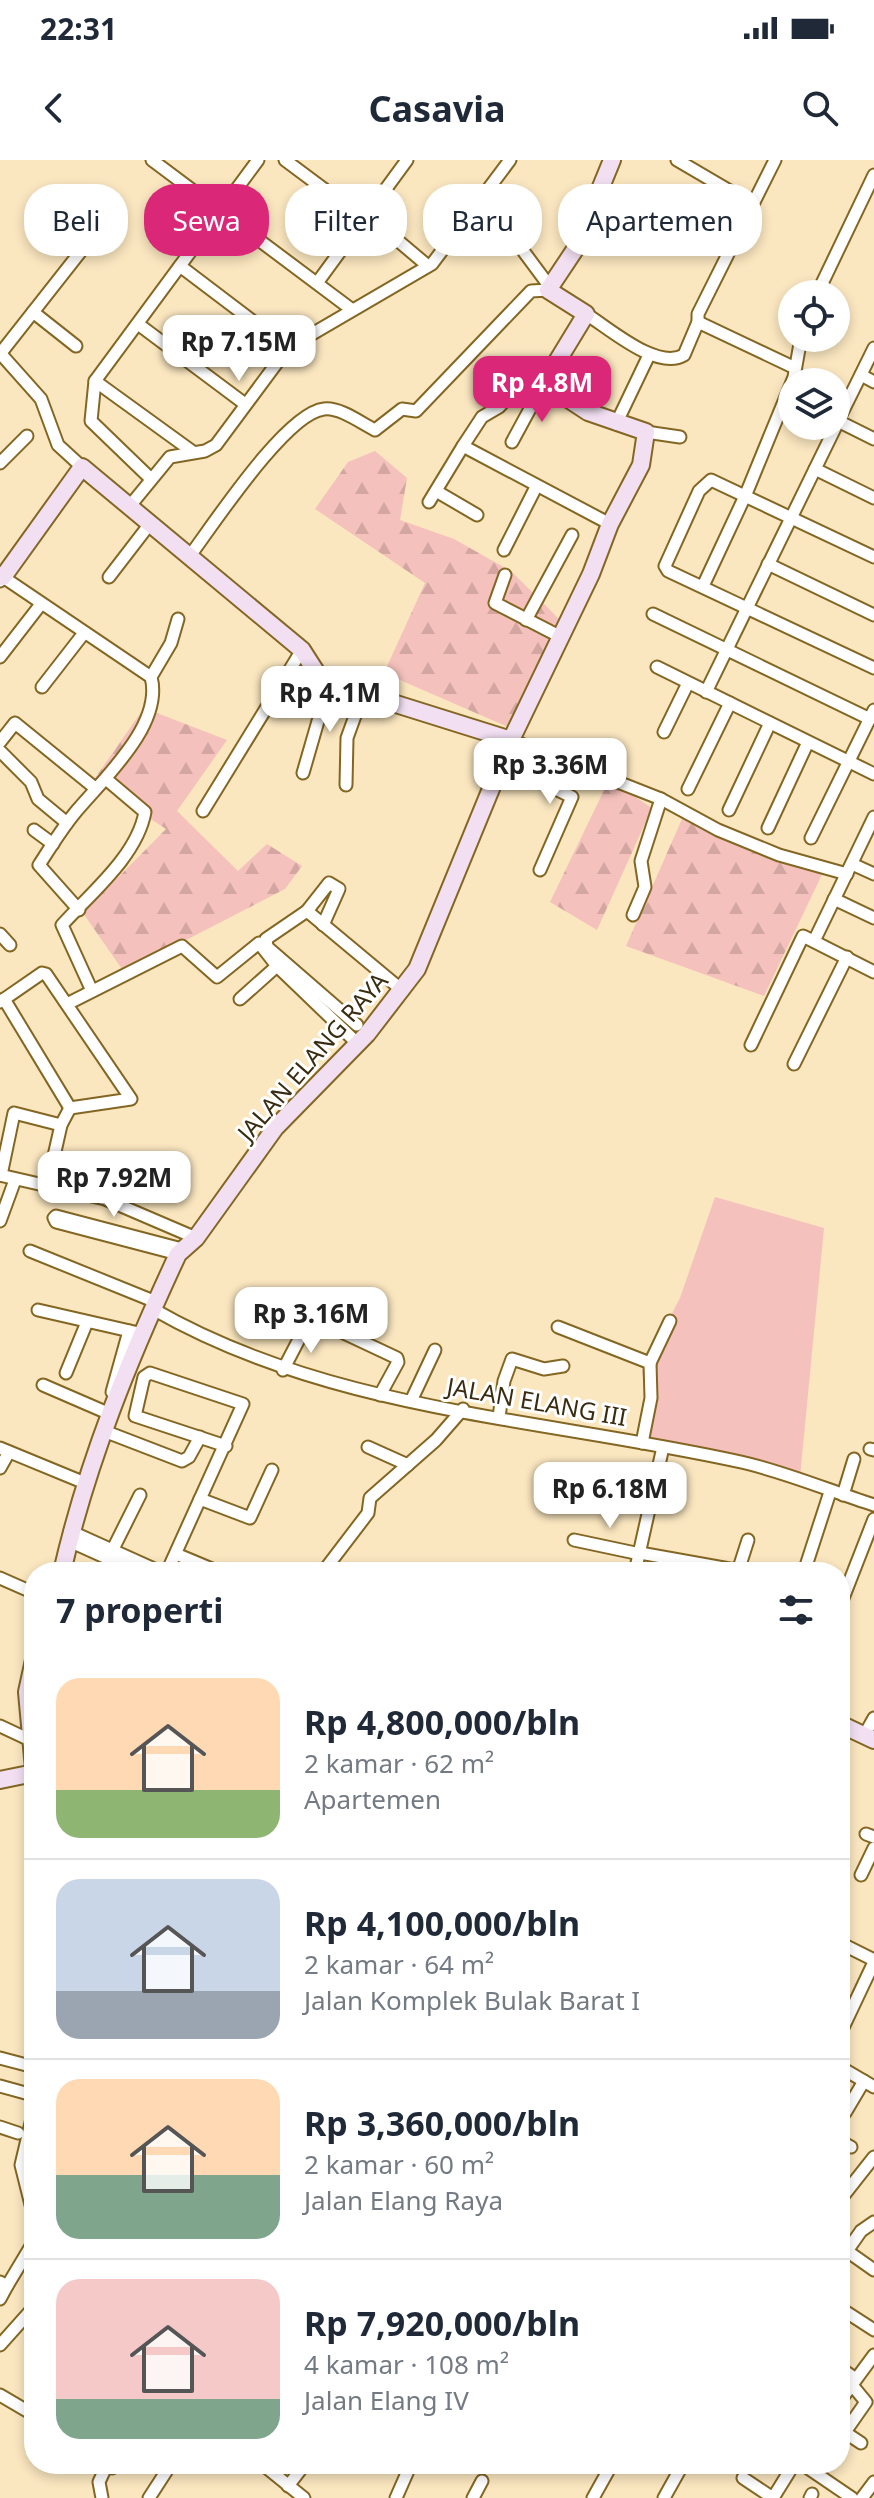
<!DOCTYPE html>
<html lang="id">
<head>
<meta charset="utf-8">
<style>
  body { margin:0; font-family:"Noto Sans",sans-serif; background:#f2f2f3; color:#1f2937; height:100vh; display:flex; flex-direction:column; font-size:30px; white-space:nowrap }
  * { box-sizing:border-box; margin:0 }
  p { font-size:26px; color:#747a83 }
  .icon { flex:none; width:44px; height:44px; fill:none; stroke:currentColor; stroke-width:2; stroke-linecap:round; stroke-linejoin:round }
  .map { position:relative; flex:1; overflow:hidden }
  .details { position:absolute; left:24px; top:1402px; width:826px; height:912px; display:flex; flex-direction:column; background:#fff; border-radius:32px; box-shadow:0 4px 12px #0003 }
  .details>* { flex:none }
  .banner { position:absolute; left:24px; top:24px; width:826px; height:72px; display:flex; gap:16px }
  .tools { position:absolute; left:778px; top:120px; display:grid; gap:16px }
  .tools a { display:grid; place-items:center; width:72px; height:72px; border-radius:50%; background:#fff; box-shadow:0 4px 12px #0003; font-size:40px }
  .price { position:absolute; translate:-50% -68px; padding:0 18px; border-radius:16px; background:#fff; color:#222; font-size:26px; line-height:52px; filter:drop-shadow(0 2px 4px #0008) }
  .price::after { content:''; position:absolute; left:50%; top:48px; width:24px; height:18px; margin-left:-12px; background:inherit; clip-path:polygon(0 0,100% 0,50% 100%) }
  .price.current { background:#db2777; color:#fff }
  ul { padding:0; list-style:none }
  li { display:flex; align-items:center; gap:24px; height:200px; padding:0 32px }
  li+li { border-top:2px solid #e0e1e3 }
  li span { display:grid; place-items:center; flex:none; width:224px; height:160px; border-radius:24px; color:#555 }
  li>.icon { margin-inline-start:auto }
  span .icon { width:96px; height:96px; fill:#fffc; stroke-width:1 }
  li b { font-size:34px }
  h2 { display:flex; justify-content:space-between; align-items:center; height:96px; padding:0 32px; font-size:34px }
  .pill { padding:0 28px; border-radius:32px; background:#fff; box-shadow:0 4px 12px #0003; font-size:28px; line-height:72px }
  .pill.current { background:#db2777; color:#fff }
  .status { display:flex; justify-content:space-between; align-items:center; height:56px; padding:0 40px; background:#fff; direction:ltr }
  .status svg { height:22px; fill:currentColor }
  header { display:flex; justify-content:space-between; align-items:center; height:104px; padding:0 32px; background:#fff; font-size:36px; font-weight:700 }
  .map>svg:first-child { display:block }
  .green { fill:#f5c1bc }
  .forest { fill:url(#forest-firs) }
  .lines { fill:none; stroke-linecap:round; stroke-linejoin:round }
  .street-casing { stroke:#846623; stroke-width:15 }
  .secondary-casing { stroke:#846623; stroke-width:20 }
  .street { stroke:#fff; stroke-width:11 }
  .secondary { stroke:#f2e0f2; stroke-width:16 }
  .labels { text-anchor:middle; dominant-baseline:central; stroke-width:6; stroke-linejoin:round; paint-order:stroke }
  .street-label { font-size:24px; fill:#392c11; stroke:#fff }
</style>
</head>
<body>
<div class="status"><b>22:31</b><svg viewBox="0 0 49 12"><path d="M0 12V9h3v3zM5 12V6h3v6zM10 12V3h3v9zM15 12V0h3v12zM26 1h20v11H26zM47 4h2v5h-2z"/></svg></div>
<header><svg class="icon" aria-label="back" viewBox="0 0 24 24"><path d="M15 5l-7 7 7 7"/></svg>Casavia<svg class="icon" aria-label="search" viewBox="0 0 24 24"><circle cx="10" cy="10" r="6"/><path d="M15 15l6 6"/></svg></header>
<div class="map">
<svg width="874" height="2338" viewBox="0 0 874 2338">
  <defs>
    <pattern id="forest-firs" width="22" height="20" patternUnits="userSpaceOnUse" patternTransform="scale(2)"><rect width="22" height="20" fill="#f5c1bc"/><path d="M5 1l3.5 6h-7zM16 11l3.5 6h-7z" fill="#d3a6a1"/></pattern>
  </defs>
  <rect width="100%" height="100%" fill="#fae6bf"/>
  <!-- green -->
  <polygon class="green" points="715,1037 824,1068 800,1317 645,1281 648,1246 642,1211 680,1138"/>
  <!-- forest -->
  <g class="forest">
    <polygon points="375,291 407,318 400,360 454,379 512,412 565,465 508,567 384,513 425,423 315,349 348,302"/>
    <polygon points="144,548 227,580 177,651 238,711 267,684 302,706 285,729 124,812 83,753 166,669 93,621"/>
    <polygon points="609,620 652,648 597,770 550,742"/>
    <polygon points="686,650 772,687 826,706 764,836 626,786"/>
  </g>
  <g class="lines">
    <defs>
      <g id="street">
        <polyline points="152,0 351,149"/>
        <polyline points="285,0 364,59"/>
        <polyline points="677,0 752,44"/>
        <polyline points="390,74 428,106"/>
        <polyline points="524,92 550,127"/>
        <polyline points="180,106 288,188"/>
        <polyline points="317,123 407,0"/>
        <polyline points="817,134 874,15"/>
        <polyline points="33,152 76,186"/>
        <path d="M 586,154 C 609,168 657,211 684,195 L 698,162 L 698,154 L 775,0"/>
        <polyline points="698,162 793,207"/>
        <polyline points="138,164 245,244"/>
        <polyline points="0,193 41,239 58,285 82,307"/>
        <polyline points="0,194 107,58"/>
        <polyline points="861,215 874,222"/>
        <polyline points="95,221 193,292"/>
        <polyline points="838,261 874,279"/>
        <polyline points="616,264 649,195"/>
        <polyline points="836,265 874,188"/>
        <polyline points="646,272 680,277"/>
        <polyline points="463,286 482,257 499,247 530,214 544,223 512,282"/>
        <polyline points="0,303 27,276"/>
        <polyline points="815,309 874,338"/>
        <polyline points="150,318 91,261 95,221 258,0"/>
        <polyline points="436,331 477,355"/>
        <polyline points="429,342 463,286 610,364"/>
        <polyline points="129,347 170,297 205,291 216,285 288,188 432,104 510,0"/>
        <polyline points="504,390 536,327"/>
        <path d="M 189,397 C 213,365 286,253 324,249 C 340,247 361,263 375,270 L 402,249 L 416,251 L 531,131 L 548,130"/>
        <polyline points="874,397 711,320 699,331 665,406 668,411 874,508"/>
        <polyline points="768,404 874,455"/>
        <polyline points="505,415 495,443 559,476"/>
        <polyline points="109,417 149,365"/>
        <polyline points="0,421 3,417 151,517"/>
        <polyline points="703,426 746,334 794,217 801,178"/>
        <polyline points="653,454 870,559"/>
        <polyline points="526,460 572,375"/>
        <polyline points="0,497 41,444"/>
        <polyline points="657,507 874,614"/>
        <polyline points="42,527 84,473"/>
        <polyline points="706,532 836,266"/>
        <polyline points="664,572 688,523"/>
        <polyline points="511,580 661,639 718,670 779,695 847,714"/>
        <polyline points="0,582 15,563 95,628"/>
        <polyline points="0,591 31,622 38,639 67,663"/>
        <polyline points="502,603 572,637 540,710"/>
        <polyline points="303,613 329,523"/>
        <polyline points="346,625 347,578 364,531"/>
        <polyline points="688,629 730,543"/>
        <polyline points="729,650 770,563"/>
        <polyline points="203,651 302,490"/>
        <polyline points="768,668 808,582"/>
        <polyline points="34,670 53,684"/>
        <polyline points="811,678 874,550"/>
        <polyline points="852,704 874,714"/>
        <polyline points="834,739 874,758"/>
        <path d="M 79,750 L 39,705 C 50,688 61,670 74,654 C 102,620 164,565 151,517 L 171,483 L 178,459"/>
        <polyline points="307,751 329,723 339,729 323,765"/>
        <polyline points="633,755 645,727 641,701 661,639"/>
        <polyline points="0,774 10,785"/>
        <polyline points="815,779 874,657"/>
        <path d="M 92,831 L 62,765 C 91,733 137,696 145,652 L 106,619"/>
        <polyline points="4,839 70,948"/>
        <polyline points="240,839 277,806"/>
        <polyline points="0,842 42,813 46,814 131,939 70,948"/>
        <polyline points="67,844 182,786 217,817 259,783 277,806 358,884"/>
        <polyline points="357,865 267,787 266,779 307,751 403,831"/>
        <polyline points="751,885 803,776 874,812"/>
        <polyline points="794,904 847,797"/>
        <polyline points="0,1015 105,1039 196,1078"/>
        <polyline points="1,1015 14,953 61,965"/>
        <polyline points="47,1027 61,965 70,948"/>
        <polyline points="0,1061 15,1020"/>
        <polyline points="30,1091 156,1142"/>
        <polyline points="178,1094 56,1062 54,1058 56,1056 182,1089"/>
        <path d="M 153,1149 C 332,1252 543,1258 741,1302 C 786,1312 830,1331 874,1345"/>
        <polyline points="38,1150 143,1174"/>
        <polyline points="558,1167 650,1203 651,1238 642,1283"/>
        <polyline points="650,1203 670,1161"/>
        <polyline points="283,1210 309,1160 314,1159 397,1198 398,1202 380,1235"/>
        <polyline points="66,1213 87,1162"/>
        <polyline points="43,1225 110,1254"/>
        <polyline points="112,1232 129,1171"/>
        <polyline points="411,1241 435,1190"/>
        <polyline points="499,1257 504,1221 512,1199 544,1209 563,1206"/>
        <polyline points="104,1271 182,1301 189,1297 200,1277"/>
        <polyline points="368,1287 408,1305"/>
        <polyline points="0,1288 85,1323"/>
        <polyline points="870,1289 874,1290"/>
        <polyline points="0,1308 9,1292"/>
        <polyline points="843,1335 854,1299"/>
        <polyline points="200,1339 250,1358 272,1310"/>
        <polyline points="70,1371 161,1412"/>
        <polyline points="574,1380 640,1394"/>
        <polyline points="69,1381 138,1412"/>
        <polyline points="640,1393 735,1410 740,1405 748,1380"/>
        <polyline points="176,1394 219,1412"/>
        <polyline points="110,1395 140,1335"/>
        <polyline points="167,1412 243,1244 150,1213 144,1217 135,1256 226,1286"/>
        <polyline points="323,1412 368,1353 370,1338 436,1280 463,1249"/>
        <polyline points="635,1412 663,1287"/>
        <polyline points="804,1412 830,1332"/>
        <polyline points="0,1418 34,1433"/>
        <polyline points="840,1446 874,1359"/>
        <polyline points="0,1566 30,1580"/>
        <polyline points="864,1576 874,1558"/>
        <polyline points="866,1674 874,1677"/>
        <polyline points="861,1715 874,1688"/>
        <polyline points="840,1783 874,1800"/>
        <polyline points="840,1874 874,1802"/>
        <polyline points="0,1898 34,1907"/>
        <polyline points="840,1907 874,1927"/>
        <polyline points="0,1926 29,1934"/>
        <polyline points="34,1950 21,2005 34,2057"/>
        <polyline points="845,1953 864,1921"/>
        <polyline points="0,1967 18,1973"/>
        <polyline points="840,1981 851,1987"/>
        <polyline points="840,2040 874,1997"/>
        <polyline points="847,2091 874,2110"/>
        <polyline points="840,2101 861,2071 874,2062"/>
        <polyline points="0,2122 7,2126 34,2081"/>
        <polyline points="0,2139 7,2126"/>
        <polyline points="840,2148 874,2170"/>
        <polyline points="0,2185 34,2147"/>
        <polyline points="840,2208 856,2219"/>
        <polyline points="0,2235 34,2255"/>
        <polyline points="840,2241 874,2195"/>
        <polyline points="840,2269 861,2283"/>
        <polyline points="845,2272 866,2242 852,2225"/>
        <polyline points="101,2304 112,2308 120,2304"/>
        <polyline points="262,2304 304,2338"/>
        <polyline points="802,2304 852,2338"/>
        <polyline points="743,2318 773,2338"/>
        <polyline points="288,2326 305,2304"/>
        <polyline points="102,2338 99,2322 106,2307"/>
        <polyline points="149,2338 171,2304"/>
        <polyline points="396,2338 411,2304"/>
        <polyline points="473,2338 482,2321"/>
        <polyline points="593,2338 612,2304"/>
        <polyline points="664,2338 683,2304"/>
        <polyline points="773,2338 794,2304"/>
        <polyline points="810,2338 812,2334"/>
        <polyline points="862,2338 874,2322"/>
      </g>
      <g id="secondary">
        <polyline points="0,415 3,417 82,307 302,490 318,515 329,523 511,580"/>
        <path d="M 62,1412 C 87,1302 130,1197 178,1094 L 196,1078 L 275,968 L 367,874 L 417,809 L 511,580 L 591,414 L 610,364 L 641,305 L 646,272 L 588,252 L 544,223 L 586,154 L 548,130 L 576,88 L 612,0"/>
        <polyline points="34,1500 27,1532 34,1609"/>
        <polyline points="840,1564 874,1580"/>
        <polyline points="0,1620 34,1613"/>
      </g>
    </defs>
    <!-- street casing -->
    <use href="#street" class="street-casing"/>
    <!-- secondary casing -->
    <use href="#secondary" class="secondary-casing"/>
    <!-- street -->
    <use href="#street" class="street"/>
    <!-- secondary -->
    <use href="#secondary" class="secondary"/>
  </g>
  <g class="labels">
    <!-- street labels -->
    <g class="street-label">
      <text transform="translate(312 896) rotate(-49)">JALAN ELANG RAYA</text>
      <text transform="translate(537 1241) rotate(10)">JALAN ELANG III</text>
    </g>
  </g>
</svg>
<div class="tools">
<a><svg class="icon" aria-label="locate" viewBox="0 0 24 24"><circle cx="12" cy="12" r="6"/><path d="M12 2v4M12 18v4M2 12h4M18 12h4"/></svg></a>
<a><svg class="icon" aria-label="layers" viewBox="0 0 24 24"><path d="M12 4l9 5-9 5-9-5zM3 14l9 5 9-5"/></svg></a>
</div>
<b class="price" style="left:239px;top:223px">Rp 7.15M</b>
<b class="price current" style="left:542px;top:264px">Rp 4.8M</b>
<b class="price" style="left:330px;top:574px">Rp 4.1M</b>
<b class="price" style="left:550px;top:646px">Rp 3.36M</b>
<b class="price" style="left:114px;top:1059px">Rp 7.92M</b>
<b class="price" style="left:311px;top:1195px">Rp 3.16M</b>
<b class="price" style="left:610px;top:1370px">Rp 6.18M</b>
<div class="banner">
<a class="pill">Beli</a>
<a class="pill current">Sewa</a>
<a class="pill">Filter</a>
<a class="pill">Baru</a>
<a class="pill">Apartemen</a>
</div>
<section class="details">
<h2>7 properti<svg class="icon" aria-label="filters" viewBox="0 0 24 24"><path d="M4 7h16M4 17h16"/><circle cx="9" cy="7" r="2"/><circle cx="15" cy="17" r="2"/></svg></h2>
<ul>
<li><span style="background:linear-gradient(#ffd9b3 70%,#8fb573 0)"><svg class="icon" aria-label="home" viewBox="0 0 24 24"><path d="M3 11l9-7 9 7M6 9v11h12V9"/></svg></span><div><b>Rp 4,800,000/bln</b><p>2 kamar · 62 m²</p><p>Apartemen</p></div></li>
<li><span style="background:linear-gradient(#c9d6e8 70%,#9aa5b1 0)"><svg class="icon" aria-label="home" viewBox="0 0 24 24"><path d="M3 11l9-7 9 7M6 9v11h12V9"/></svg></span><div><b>Rp 4,100,000/bln</b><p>2 kamar · 64 m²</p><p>Jalan Komplek Bulak Barat I</p></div></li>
<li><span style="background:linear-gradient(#ffd9b3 60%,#7fa58c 0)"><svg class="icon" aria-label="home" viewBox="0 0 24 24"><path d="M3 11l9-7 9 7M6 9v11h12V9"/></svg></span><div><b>Rp 3,360,000/bln</b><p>2 kamar · 60 m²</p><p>Jalan Elang Raya</p></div></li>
<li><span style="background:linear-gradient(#f6c9c9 75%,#7fa58c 0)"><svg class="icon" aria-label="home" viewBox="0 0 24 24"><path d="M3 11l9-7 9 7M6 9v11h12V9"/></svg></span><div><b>Rp 7,920,000/bln</b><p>4 kamar · 108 m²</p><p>Jalan Elang IV</p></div></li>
</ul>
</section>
</div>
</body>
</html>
